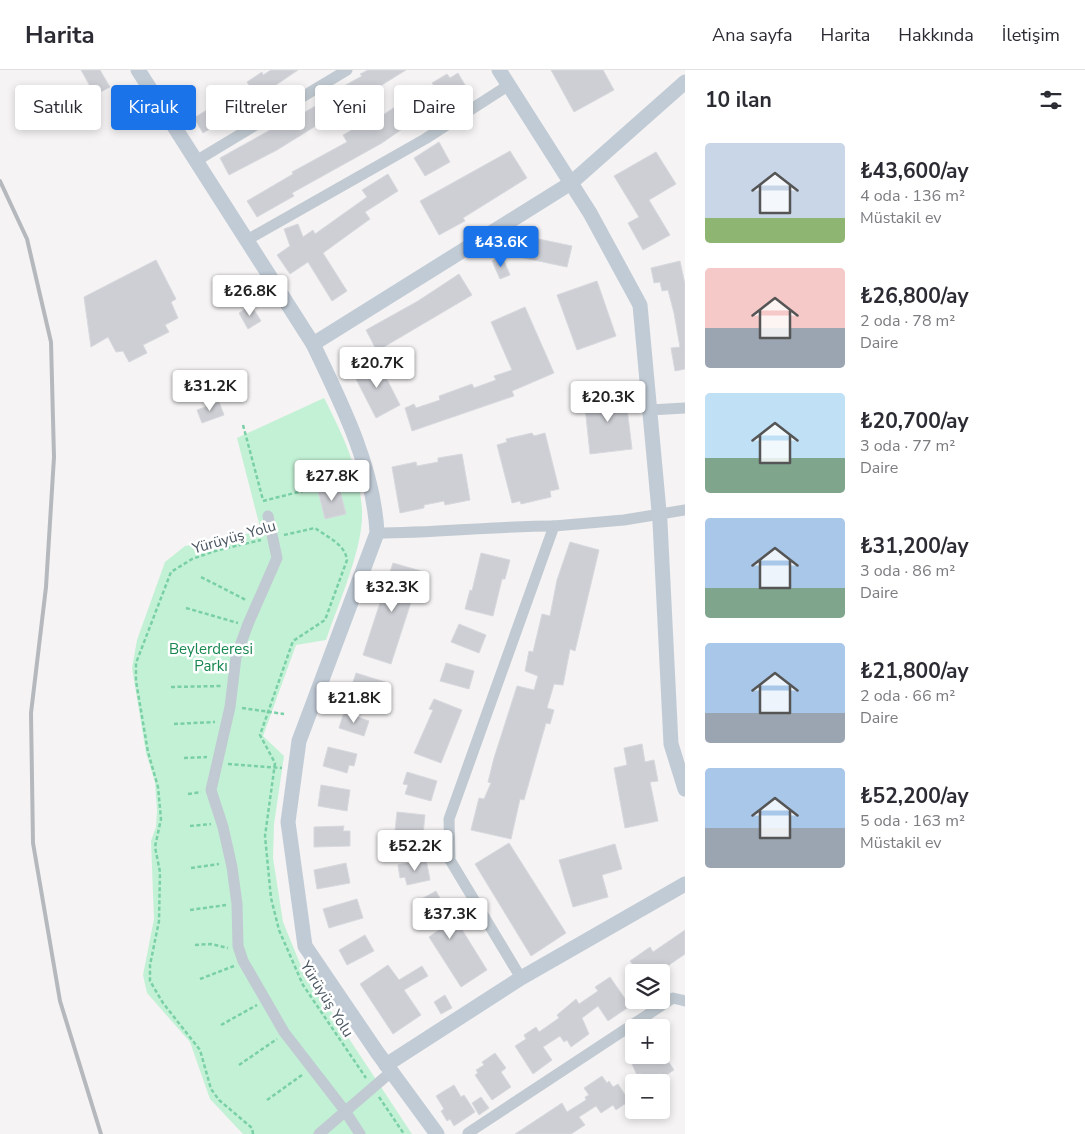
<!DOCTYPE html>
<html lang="tr">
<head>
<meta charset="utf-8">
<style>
  body { margin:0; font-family:"Nunito Sans",sans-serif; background:#f2f2f3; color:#2b2b33; height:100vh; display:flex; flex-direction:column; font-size:19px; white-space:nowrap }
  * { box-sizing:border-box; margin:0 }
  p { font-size:16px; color:#7c7c81 }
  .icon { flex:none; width:28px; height:28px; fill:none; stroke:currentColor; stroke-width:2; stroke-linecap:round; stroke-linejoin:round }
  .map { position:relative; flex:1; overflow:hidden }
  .drawer { display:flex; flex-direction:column; background:#fff; width:400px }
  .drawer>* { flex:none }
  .top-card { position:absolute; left:15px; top:15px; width:475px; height:45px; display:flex; gap:10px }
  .buttons { position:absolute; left:625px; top:894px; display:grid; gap:10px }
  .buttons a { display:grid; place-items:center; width:45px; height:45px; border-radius:5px; background:#fff; box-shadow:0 2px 8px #0003; font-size:25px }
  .price { position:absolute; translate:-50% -42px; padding:0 11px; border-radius:5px; background:#fff; color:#222; font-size:16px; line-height:32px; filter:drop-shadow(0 1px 2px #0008) }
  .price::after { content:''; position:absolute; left:50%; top:30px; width:15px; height:11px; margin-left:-8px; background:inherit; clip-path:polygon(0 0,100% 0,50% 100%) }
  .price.on { background:#1a73e8; color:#fff }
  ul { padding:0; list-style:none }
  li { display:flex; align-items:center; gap:15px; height:125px; padding:0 20px }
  li span { display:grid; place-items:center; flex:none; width:140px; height:100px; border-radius:5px; color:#555 }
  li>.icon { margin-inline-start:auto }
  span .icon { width:60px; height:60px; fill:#fffc; stroke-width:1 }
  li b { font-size:21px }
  h2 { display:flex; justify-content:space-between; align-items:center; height:60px; padding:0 20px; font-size:21px }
  .chip { padding:0 18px; border-radius:5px; background:#fff; box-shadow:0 2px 8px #0003; font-size:18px; line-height:45px }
  .chip.on { background:#1a73e8; color:#fff }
  header { display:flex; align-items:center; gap:30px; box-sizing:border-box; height:70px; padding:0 25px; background:#fff; border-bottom:1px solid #e1e1e2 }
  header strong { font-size:24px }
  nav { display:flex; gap:28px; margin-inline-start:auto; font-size:18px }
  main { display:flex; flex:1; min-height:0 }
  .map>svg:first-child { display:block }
  .green { fill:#c3f1d5 }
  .building { fill:#cdcfd5; stroke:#d7d9de }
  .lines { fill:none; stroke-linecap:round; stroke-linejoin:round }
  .path { stroke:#7ad0a6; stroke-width:2.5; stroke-dasharray:4 2.5; stroke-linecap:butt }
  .street { stroke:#c1cad2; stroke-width:11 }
  .secondary { stroke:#c1cbd6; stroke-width:15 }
  .rail { stroke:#b5b8bd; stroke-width:4 }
  .labels { text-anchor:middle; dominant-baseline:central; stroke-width:5; stroke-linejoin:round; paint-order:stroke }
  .street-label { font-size:15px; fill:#4a5661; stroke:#fff }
  .park-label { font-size:15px; fill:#17864f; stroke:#fff }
</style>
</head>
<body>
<header>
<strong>Harita</strong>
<nav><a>Ana sayfa</a><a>Harita</a><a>Hakkında</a><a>İletişim</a></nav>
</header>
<main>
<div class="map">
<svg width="685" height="1064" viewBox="0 0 685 1064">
  <rect width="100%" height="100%" fill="#f5f3f3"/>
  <!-- green -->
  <path class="green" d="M 324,328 C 342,363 360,400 362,440 C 364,477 338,534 326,570 L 296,575 L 263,666 L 284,686 L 274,754 L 273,788 L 283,852 L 301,896 L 412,1064 L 243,1064 L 210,1029 L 190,972 L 147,923 L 143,905 L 154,849 L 151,771 L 156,757 L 157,741 L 155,712 L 146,683 L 132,598 L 137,570 L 165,492 L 185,476 L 261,461 L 237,368 Z"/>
  <!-- building -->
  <g class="building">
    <polygon points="81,0 100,0 110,17 95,25"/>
    <polygon points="271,0 298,0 276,15 278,18 203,63 194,48 210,38 207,33 228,19 232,25 249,15 247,12 262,2 263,5"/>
    <polygon points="368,0 406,0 277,80 229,105 220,88 297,45 298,46 319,34 317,31 362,6 360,4"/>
    <polygon points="551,0 603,0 614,20 574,42"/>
    <polygon points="458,3 465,15 423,41 425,43 382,73 292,123 294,126 257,147 247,131 293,104 292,102 347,72 343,65 369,50 371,53 413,25 415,28 435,17 432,13 447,4 450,8"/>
    <polygon points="439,72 450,92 425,106 414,88"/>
    <polygon points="510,81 527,108 463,148 465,151 439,165 420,131"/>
    <polygon points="656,82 676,114 649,130 670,165 643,180 628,153 639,147 614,106"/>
    <polygon points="388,104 398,121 365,142 370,149 323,183 347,221 332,231 308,192 290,204 277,185 290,176 284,159 298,154 303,167 313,160 315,164 367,127 362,120"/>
    <polygon points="529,167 572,176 567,197 524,188"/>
    <polygon points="502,186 510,205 500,209 492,191"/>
    <polygon points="156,190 176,229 171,232 178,248 165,255 169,262 143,275 147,283 129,292 123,281 116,282 108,267 91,277 84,227"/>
    <polygon points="680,191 685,214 685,299 675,301 671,278 680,277 674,243 668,220 662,221 660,212 654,213 651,198"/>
    <polygon points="459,204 472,225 377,281 366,260 418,231"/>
    <polygon points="597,211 616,266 577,280 557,225"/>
    <polygon points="251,235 261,251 248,259 239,243"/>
    <polygon points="525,237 554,303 512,321 514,326 412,361 405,338 414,334 416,338 440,330 439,326 472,314 474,318 496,310 494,306 512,300 491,252"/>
    <polygon points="377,290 400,335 376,348 353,303"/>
    <polygon points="625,322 632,379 590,384 584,327"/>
    <polygon points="219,332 224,345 202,353 197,340"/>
    <polygon points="532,363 534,366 545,363 559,419 550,421 551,427 521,434 520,431 512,433 497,375 507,372 506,369"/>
    <polygon points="462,384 470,430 445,435 444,431 424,435 424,438 400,443 392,397 416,392 417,396 438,392 438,388"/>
    <polygon points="339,416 346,444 325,449 318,421"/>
    <polygon points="570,472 599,480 575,581 570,579 563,615 554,614 547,638 554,640 550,654 546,653 524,730 520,729 511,769 471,760 479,728 484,729 491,713 488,712 494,688 517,616 534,620 538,606 525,601 529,581 533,582 542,544 550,546 557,510"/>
    <polygon points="481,483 510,490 505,509 502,509 493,546 465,539 470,520 472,521"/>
    <polygon points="393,493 421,501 391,594 363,585"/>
    <polygon points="459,554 486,565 479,583 451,572"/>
    <polygon points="446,593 474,601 469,619 440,611"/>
    <polygon points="356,603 385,612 379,631 350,621"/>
    <polygon points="434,629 462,640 441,693 414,683 433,640 429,639"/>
    <polygon points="344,642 369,651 364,666 339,658"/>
    <polygon points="642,674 645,692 654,690 658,711 650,712 658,751 625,758 614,698 627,695 624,678"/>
    <polygon points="328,677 357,684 354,696 349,695 347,703 323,696"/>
    <polygon points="407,702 437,711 431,731 405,724 408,715 403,714"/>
    <polygon points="321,715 350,720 347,741 318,736"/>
    <polygon points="397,742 425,745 423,764 395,761"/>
    <polygon points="344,756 343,761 350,761 350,776 314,777 314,757"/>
    <polygon points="509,773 566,863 531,886 475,794"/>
    <polygon points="615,774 622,799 602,805 608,827 573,837 559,790"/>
    <polygon points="426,789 430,810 407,815 405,807 400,808 398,795"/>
    <polygon points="346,793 350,813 317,819 314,800"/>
    <polygon points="436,821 453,852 456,850 487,900 461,917 429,867 440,859 434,848 421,855 413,839 418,836 416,832"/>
    <polygon points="357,829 363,848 329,858 323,839"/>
    <polygon points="685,860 685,884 659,902 625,902 634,896 630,891 650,877 653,882"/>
    <polygon points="365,865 374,881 347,895 339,880"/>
    <polygon points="388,895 399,910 422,896 428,906 404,920 421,945 393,964 360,914"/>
    <polygon points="610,907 630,936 608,951 598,936 582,948 589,964 571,977 567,970 564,972 560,966 543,977 552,990 533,1004 515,976 526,969 524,965 536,957 539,962 559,948 557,945 576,929 579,934 598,921 595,917"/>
    <polygon points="445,925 452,938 441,944 434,932"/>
    <polygon points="495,983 506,998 501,1002 511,1017 492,1030 475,1005 478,1003 476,1000 484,995 482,992"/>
    <polygon points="628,985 664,985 674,1000 663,1007 660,1003 646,1012 640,1003 637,1005"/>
    <polygon points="602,1006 607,1013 609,1011 613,1017 618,1014 629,1031 616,1040 613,1035 601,1043 596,1036 579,1047 585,1055 571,1064 515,1064 562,1033 567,1042 586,1030 585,1027 589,1025 584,1018"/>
    <polygon points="454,1015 461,1027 464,1025 475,1042 454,1056 450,1049 447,1051 441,1041 444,1039 436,1026"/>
    <polygon points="481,1027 489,1038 479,1045 472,1033"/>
  </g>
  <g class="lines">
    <!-- path -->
    <g class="path">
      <polyline points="243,355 263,430"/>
      <polyline points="263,431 354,408"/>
      <path d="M 284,465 L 315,458 C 327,467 345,474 347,490 L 325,550 L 293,571 L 260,665 L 275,693 L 265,766 L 271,828 L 279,860 L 303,915 L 366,1008"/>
      <polyline points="201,507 246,530"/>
      <polyline points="186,538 238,553"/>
      <polyline points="171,577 226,585"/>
      <polyline points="171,617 222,616"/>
      <polyline points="242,638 284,644"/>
      <polyline points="174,654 215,652"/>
      <polyline points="184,688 207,687"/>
      <polyline points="228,694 282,698"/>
      <polyline points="188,724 201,722"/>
      <polyline points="190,756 211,754"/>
      <polyline points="191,798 219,794"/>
      <polyline points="190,840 226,835"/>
      <polyline points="195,875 211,874 228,878"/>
      <polyline points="200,909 234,896"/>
      <polyline points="221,955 257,935"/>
      <polyline points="239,995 277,969"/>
      <polyline points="379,1027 404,1064"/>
      <polyline points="267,1030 302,1005"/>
      <polyline points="253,1064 252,1058 219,1030 211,1019 200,980 163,933 150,911 150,895 159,851 160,802 155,777 161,749 158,717 148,682 136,611 136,593 171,502 192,489 215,481 261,470"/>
    </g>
    <!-- street -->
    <g class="street">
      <polyline points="196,91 347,0"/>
      <polyline points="247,170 425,69 509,15"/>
      <polyline points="650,340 685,338"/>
      <polyline points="268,446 277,488 248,554 236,587 230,637 211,720 223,757 232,797 237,834 238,876 243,891 284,962 345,1041 360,1064"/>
      <path d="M 377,463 C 436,463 495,456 554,456"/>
      <polyline points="521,908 450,790 449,749 554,456 624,450 685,440"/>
      <polyline points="468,1063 673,928 685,931"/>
      <polyline points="319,1064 391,1002"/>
    </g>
    <!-- secondary -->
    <g class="secondary">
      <path d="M 138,0 L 313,274 C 341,332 374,398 377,463 L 299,671 L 288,752 L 305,876 L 377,982 L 437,1064"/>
      <polyline points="499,0 590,143 640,235 660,452 671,674 685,719"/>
      <polyline points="313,274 571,113 685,12"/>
      <polyline points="386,995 521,908 685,814"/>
    </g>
    <!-- rail -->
    <polyline class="rail" points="0,111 27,169 51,272 54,387 46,517 31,643 33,773 60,931 101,1064"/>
  </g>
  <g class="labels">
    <!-- street labels -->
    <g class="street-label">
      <text transform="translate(234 467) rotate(-16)">Yürüyüş Yolu</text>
      <text transform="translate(327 929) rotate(58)">Yürüyüş Yolu</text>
    </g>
    <!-- park labels -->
    <g class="park-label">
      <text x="211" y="579">Beylerderesi<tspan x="211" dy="17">Parkı</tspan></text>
    </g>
  </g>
</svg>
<div class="buttons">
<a><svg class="icon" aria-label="layers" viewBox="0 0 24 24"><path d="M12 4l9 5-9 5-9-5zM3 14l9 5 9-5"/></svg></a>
<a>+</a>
<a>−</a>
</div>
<b class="price on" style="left:501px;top:198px">₺43.6K</b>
<b class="price" style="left:250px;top:247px">₺26.8K</b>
<b class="price" style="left:377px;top:319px">₺20.7K</b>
<b class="price" style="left:210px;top:342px">₺31.2K</b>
<b class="price" style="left:608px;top:353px">₺20.3K</b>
<b class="price" style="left:332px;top:432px">₺27.8K</b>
<b class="price" style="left:392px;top:543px">₺32.3K</b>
<b class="price" style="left:354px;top:654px">₺21.8K</b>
<b class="price" style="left:415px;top:802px">₺52.2K</b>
<b class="price" style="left:450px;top:870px">₺37.3K</b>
<div class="top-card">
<a class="chip">Satılık</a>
<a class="chip on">Kiralık</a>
<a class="chip">Filtreler</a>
<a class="chip">Yeni</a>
<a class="chip">Daire</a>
</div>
</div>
<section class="drawer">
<h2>10 ilan<svg class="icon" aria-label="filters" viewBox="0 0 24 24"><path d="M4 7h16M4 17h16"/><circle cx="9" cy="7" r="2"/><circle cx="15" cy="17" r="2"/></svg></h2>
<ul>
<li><span style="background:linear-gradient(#c9d6e8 75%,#8fb573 0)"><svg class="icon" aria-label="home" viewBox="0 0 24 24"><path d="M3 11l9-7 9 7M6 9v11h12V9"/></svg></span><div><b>₺43,600/ay</b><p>4 oda · 136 m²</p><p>Müstakil ev</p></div></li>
<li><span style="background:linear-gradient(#f6c9c9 60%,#9aa5b1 0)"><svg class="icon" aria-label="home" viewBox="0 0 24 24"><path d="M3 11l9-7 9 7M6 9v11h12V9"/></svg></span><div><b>₺26,800/ay</b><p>2 oda · 78 m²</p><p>Daire</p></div></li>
<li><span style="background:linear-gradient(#bfe0f5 65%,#7fa58c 0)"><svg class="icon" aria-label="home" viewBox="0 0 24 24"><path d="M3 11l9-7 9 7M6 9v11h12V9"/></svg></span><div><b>₺20,700/ay</b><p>3 oda · 77 m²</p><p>Daire</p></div></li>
<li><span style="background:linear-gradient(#a9c7e8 70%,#7fa58c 0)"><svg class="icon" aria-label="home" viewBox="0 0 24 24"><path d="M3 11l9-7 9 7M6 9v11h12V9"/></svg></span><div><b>₺31,200/ay</b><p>3 oda · 86 m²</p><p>Daire</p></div></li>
<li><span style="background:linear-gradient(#a9c7e8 70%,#9aa5b1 0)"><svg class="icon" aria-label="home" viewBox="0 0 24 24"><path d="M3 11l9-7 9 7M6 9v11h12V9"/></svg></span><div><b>₺21,800/ay</b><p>2 oda · 66 m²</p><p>Daire</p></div></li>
<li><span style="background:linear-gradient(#a9c7e8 60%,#9aa5b1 0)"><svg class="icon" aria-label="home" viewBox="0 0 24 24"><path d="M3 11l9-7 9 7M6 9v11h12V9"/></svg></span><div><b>₺52,200/ay</b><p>5 oda · 163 m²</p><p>Müstakil ev</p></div></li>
</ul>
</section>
</main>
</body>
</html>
